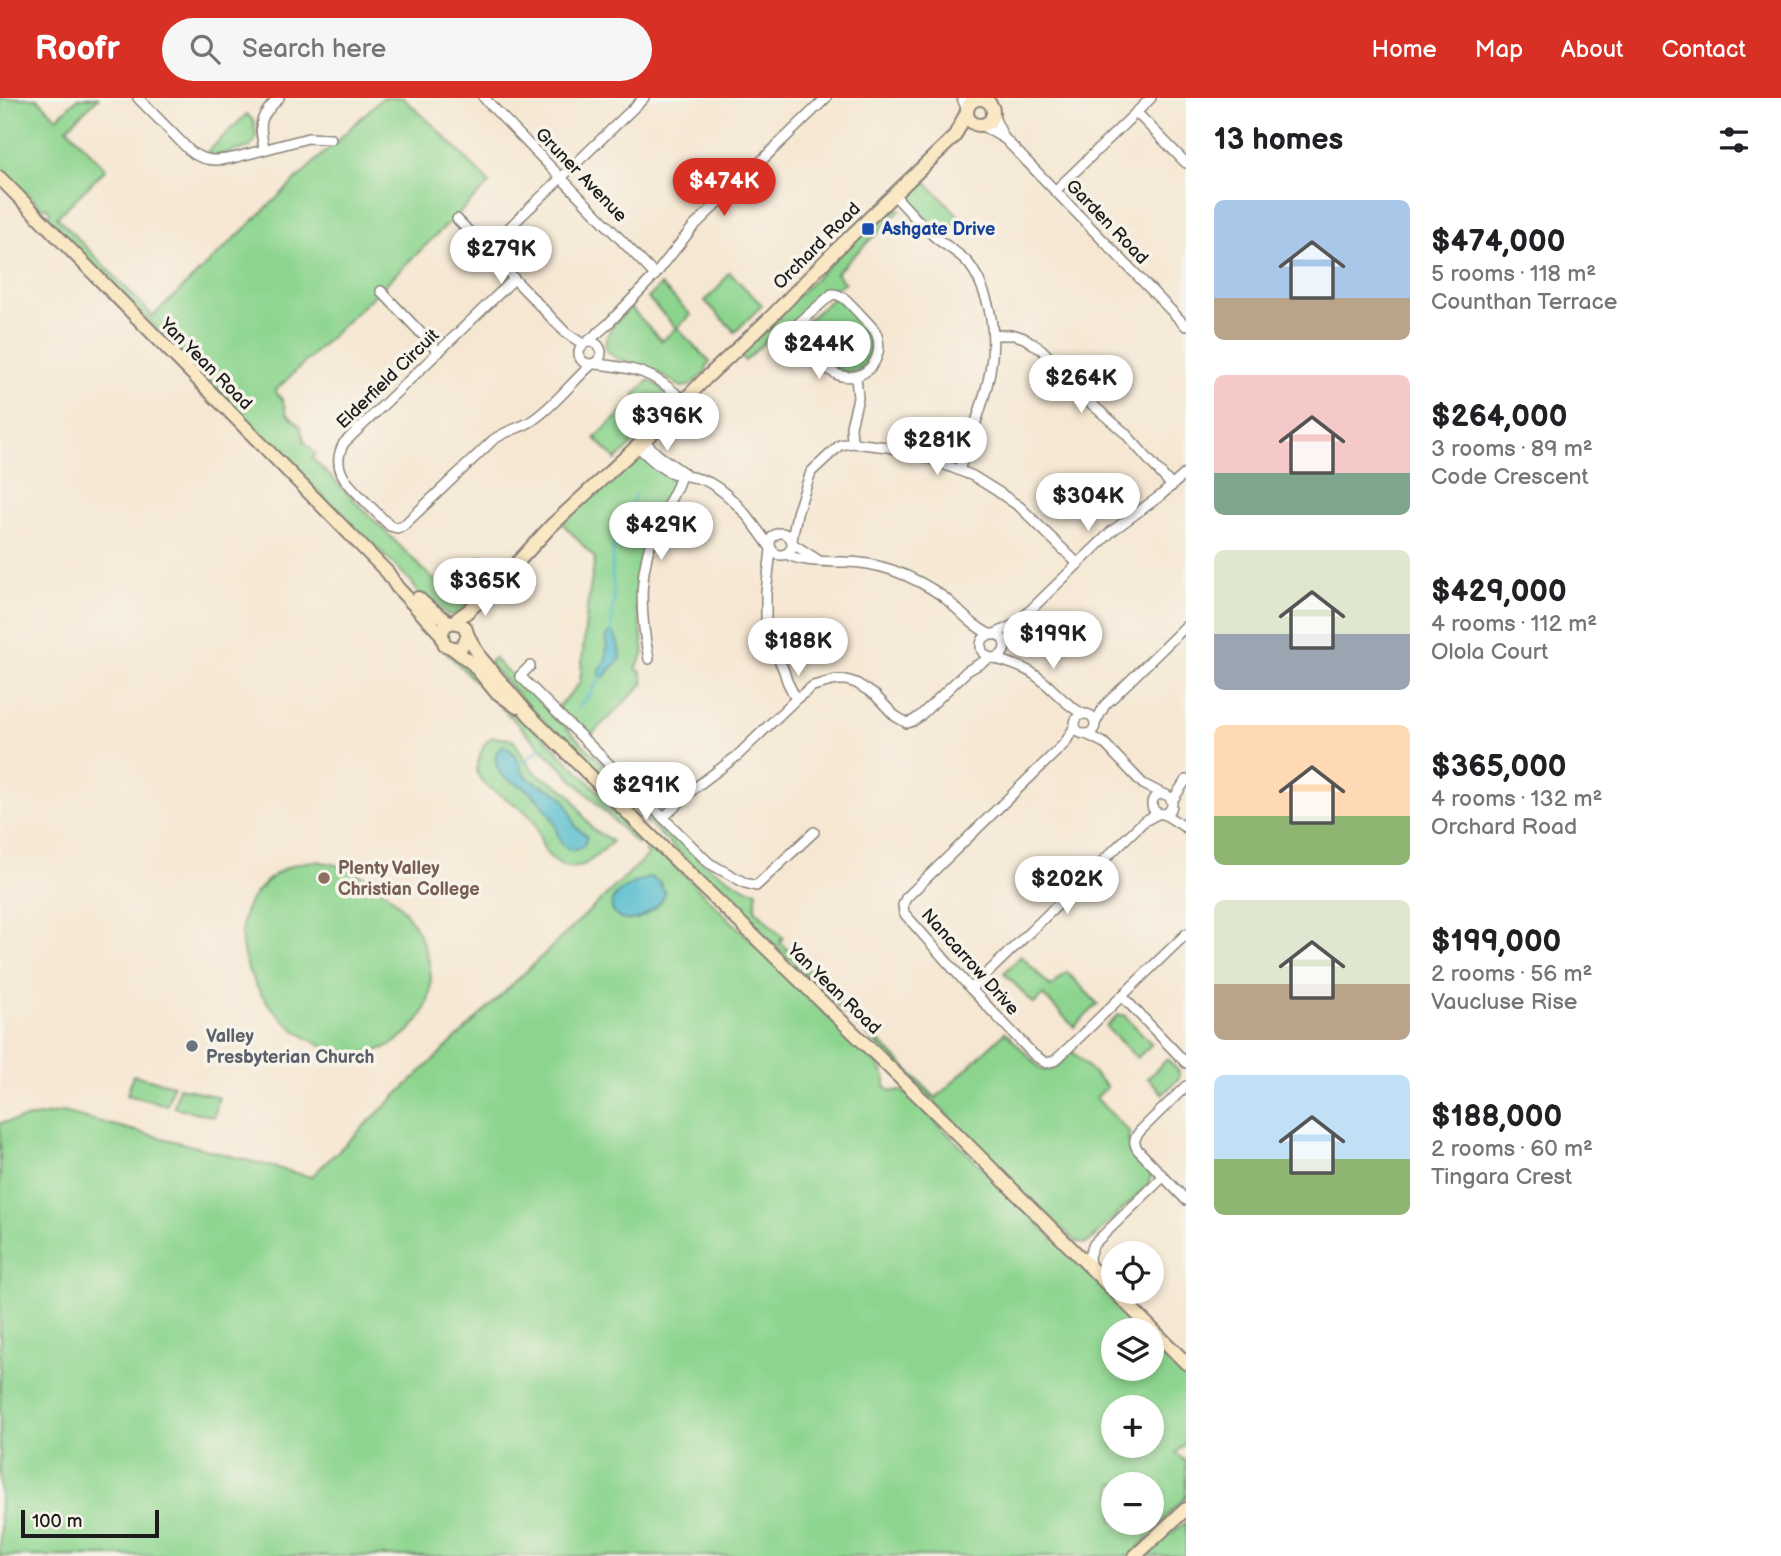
<!DOCTYPE html>
<html lang="en">
<head>
<meta charset="utf-8">
<style>
  body { margin:0; font-family:"Balsamiq Sans",sans-serif; background:#f6f6f6; color:#202124; height:100vh; display:flex; flex-direction:column; font-size:26px; white-space:nowrap }
  * { box-sizing:border-box; margin:0 }
  p { font-size:23px; color:#757577 }
  .icon { flex:none; width:38px; height:38px; fill:none; stroke:currentColor; stroke-width:2; stroke-linecap:round; stroke-linejoin:round }
  .map { position:relative; flex:1; overflow:hidden }
  .side { display:flex; flex-direction:column; background:#fff; width:595px }
  .side>* { flex:none }
  .controls { position:absolute; left:1101px; top:1143px; display:grid; gap:14px }
  .controls a { display:grid; place-items:center; width:63px; height:63px; border-radius:50%; background:#fff; box-shadow:0 4px 10px #0003; font-size:35px }
  .scale { position:absolute; left:21px; bottom:18px; width:138px; box-sizing:border-box; padding-left:7px; border:4px solid #1c1c1c; border-top:0; font-size:19px; line-height:24px; white-space:nowrap; color:#1c1c1c; -webkit-text-stroke:5px #f7f3e8; paint-order:stroke }
  .price { position:absolute; translate:-50% -60px; padding:0 16px; border-radius:24px; background:#fff; color:#222; font-size:23px; line-height:46px; filter:drop-shadow(0 2px 4px #0008) }
  .price::after { content:''; position:absolute; left:50%; top:42px; width:21px; height:16px; margin-left:-10px; background:inherit; clip-path:polygon(0 0,100% 0,50% 100%) }
  .price.selected { background:#d93025; color:#fff }
  ul { padding:0; list-style:none }
  li { display:flex; align-items:center; gap:21px; height:175px; padding:0 28px }
  li span { display:grid; place-items:center; flex:none; width:196px; height:140px; border-radius:10px; color:#555 }
  li>.icon { margin-inline-start:auto }
  span .icon { width:84px; height:84px; fill:#fffc; stroke-width:1 }
  li b { font-size:30px }
  h2 { display:flex; justify-content:space-between; align-items:center; height:84px; padding:0 28px; font-size:30px }
  header { display:flex; align-items:center; gap:42px; box-sizing:border-box; height:98px; padding:0 35px; background:#d93025; color:#fff }
  header strong { font-size:33px }
  nav { display:flex; gap:38px; margin-inline-start:auto; font-size:24px }
  .search { width:490px; height:63px; background:#f6f6f6; display:flex; align-items:center; gap:18px; box-sizing:border-box; padding:0 24px; border-radius:38px; color:#757577; font-size:26px }
  main { display:flex; flex:1; min-height:0 }
  .map>svg:first-child { display:block }
  .green { fill:#8dd58f; stroke:#547856; stroke-width:2; fill-rule:evenodd }
  .water { fill:#50bbcd; stroke:#366c74; stroke-width:2 }
  .lines { fill:none; stroke-linecap:round; stroke-linejoin:round }
  .stream { stroke:#50bbcd; stroke-width:2.5 }
  .street-casing { stroke:#898278; stroke-width:12 }
  .secondary-casing { stroke:#898278; stroke-width:16 }
  .street { stroke:#fff; stroke-width:9 }
  .secondary { stroke:#fae7c3; stroke-width:12 }
  .transit-dot { fill:#1a4fb4; stroke:#f7f3e8; stroke-width:2.5 }
  .education-dot { fill:#8d6e63; stroke:#f7f3e8; stroke-width:2.5 }
  .worship-dot { fill:#6b7280; stroke:#f7f3e8; stroke-width:2.5 }
  .labels { text-anchor:middle; dominant-baseline:central; stroke-width:7; stroke-linejoin:round; paint-order:stroke }
  .street-label { font-size:18px; fill:#1c1c1c; stroke:#f7f3e8 }
  .transit-label { font-size:18px; font-weight:bold; fill:#164399; stroke:#f7f3e8; text-anchor:start }
  .education-label { font-size:18px; font-weight:bold; fill:#785e54; stroke:#f7f3e8; text-anchor:start }
  .worship-label { font-size:18px; font-weight:bold; fill:#5b616d; stroke:#f7f3e8; text-anchor:start }
</style>
</head>
<body>
<header>
<strong>Roofr</strong>
<div class="search"><svg class="icon" aria-label="search" viewBox="0 0 24 24"><circle cx="10" cy="10" r="6"/><path d="M15 15l6 6"/></svg>Search here</div>
<nav><a>Home</a><a>Map</a><a>About</a><a>Contact</a></nav>
</header>
<main>
<div class="map">
<svg width="1186" height="1458" viewBox="0 0 1186 1458">
  <rect width="100%" height="100%" fill="#f7f3e8"/>
  <filter id="ink" filterUnits="userSpaceOnUse"><feTurbulence type="fractalNoise" baseFrequency=".0143" numOctaves="2"/><feDisplacementMap in="SourceGraphic" scale="14" xChannelSelector="R" yChannelSelector="G"/><feConvolveMatrix kernelMatrix="1 2 1 2 8 2 1 2 1" color-interpolation-filters="sRGB"/></filter>
  <filter id="wash" filterUnits="userSpaceOnUse"><feTurbulence type="fractalNoise" baseFrequency=".00686" numOctaves="4" result="noise"/><feDisplacementMap in="SourceGraphic" scale="28" xChannelSelector="R" yChannelSelector="G"/><feGaussianBlur stdDeviation="1.57" result="paint"/><feColorMatrix in="noise" values="0 0 0 0 0 0 0 0 0 0 0 0 0 0 0 0 0 1.4 0 .05"/><feComposite in="paint" operator="in"/></filter>
  <g filter="url(#wash)">
    <rect width="100%" height="100%" fill="#f6e7d3"/>
    <!-- green -->
    <g class="green">
      <polygon points="0,0 37,0 57,20 78,0 98,0 67,30 106,71 57,119 153,218 382,0 403,0 434,28 490,85 275,293 282,301 287,316 300,328 305,345 316,356 312,360 444,492 480,458 502,475 457,516 448,517 418,495 411,483 301,377 51,123 49,119 50,113 46,109 43,110 40,109 0,68"/>
      <polygon points="247,16 254,24 256,38 254,44 250,49 216,58 205,56"/>
      <polygon points="920,78 961,120 942,139 907,101 908,92"/>
      <path d="M 892,109 L 901,112 L 836,175 L 845,185 C 838,189 833,190 826,193 L 794,225 L 791,233 L 784,242 L 776,233 L 745,263 L 738,256 L 886,111 Z"/>
      <polygon points="729,174 762,207 735,234 705,203 718,190"/>
      <path d="M 661,187 L 691,217 L 677,230 L 710,264 L 706,269 L 706,274 L 689,288 L 681,289 L 656,273 L 616,260 L 606,252 C 602,235 619,221 630,209 L 662,243 L 676,230 L 648,200 Z"/>
      <path d="M 833,200 C 844,203 850,212 858,220 C 864,226 872,233 874,241 C 877,257 866,276 849,275 C 832,275 808,248 801,235 L 802,227 Z"/>
      <path d="M 649,282 C 660,288 673,296 669,310 L 616,362 L 595,340 L 636,300 L 634,297 Z"/>
      <polygon points="634,358 641,358 647,362 671,380 673,386 640,473 638,509 644,555 636,571 641,574 644,585 592,636 585,637 557,610 580,585 587,510 595,460 562,425"/>
      <polygon points="450,554 454,556 528,623 635,730 640,740 638,747 447,555"/>
      <path d="M 494,560 L 504,571 L 513,577 L 703,765 L 745,790 L 757,793 L 755,811 L 783,840 L 780,844 L 936,1000 L 1005,934 L 1042,972 C 1055,974 1063,962 1072,953 L 1107,989 L 1096,1000 L 1130,1035 C 1119,1060 1161,1064 1148,1087 L 1090,1143 L 1084,1146 L 1075,1143 L 1048,1117 L 1036,1109 L 899,968 L 529,609 L 489,565 Z"/>
      <path d="M 492,639 L 509,641 L 514,643 C 521,653 526,667 536,675 C 547,683 559,685 569,696 C 579,707 583,722 594,732 C 600,737 607,738 612,744 C 597,757 579,780 557,764 C 552,761 548,758 545,753 C 539,742 539,729 530,718 C 518,704 479,691 477,673 C 477,668 479,661 480,657 C 483,649 485,643 492,639 Z"/>
      <path d="M 648,751 L 654,751 L 663,756 L 880,969 L 885,979 L 885,988 L 890,993 L 902,993 L 912,1000 L 1146,1232 L 1113,1232 L 1113,1270 L 1152,1270 L 1152,1238 L 1186,1279 L 1186,1345 L 1176,1355 L 1186,1364 L 1186,1399 C 1166,1418 1150,1439 1130,1458 L 0,1458 L 0,1025 L 63,1014 L 311,1079 L 648,757 L 644,753 ZM 1113,1309 L 1152,1309 L 1152,1348 L 1113,1348 ZM 1113,1386 L 1152,1386 L 1152,1424 L 1113,1424 Z"/>
      <path d="M 316,763 C 339,766 361,775 380,789 C 421,819 454,891 410,932 C 396,945 384,953 364,955 C 288,962 199,846 264,786 C 280,771 294,764 316,763 Z"/>
      <polygon points="1021,858 1051,889 1067,874 1098,906 1074,929 1043,897 1034,906 1004,875"/>
      <polygon points="1118,917 1124,917 1152,946 1137,960 1106,929"/>
      <polygon points="1167,961 1179,974 1179,980 1163,996 1148,980"/>
      <polygon points="133,977 173,987 167,1007 127,997"/>
      <polygon points="179,989 219,999 214,1019 174,1009"/>
      <polygon points="1186,1424 1186,1458 1141,1458"/>
    </g>
    <!-- water -->
    <g class="water">
      <polygon points="612,534 617,542 621,560 606,577 603,579 600,577 599,573 606,562 607,537"/>
      <path d="M 503,648 C 518,653 516,667 526,678 C 537,689 554,689 564,701 C 570,709 571,718 575,727 C 578,732 583,734 587,738 C 586,746 581,752 572,752 C 555,745 560,737 553,722 C 550,716 545,710 540,704 C 534,697 528,691 519,687 C 515,685 509,683 505,680 C 495,672 491,654 503,648 Z"/>
      <path d="M 651,779 L 660,785 L 665,795 C 662,805 655,810 646,816 C 642,819 637,822 631,822 C 616,824 605,809 616,797 C 621,790 643,781 651,779 Z"/>
    </g>
    <g class="lines">
      <!-- stream -->
      <g class="stream">
        <polyline points="611,537 614,494 612,477 613,449 628,411 636,396"/>
        <polyline points="578,610 591,594 603,576"/>
        <polyline points="518,668 543,648"/>
      </g>
    </g>
  </g>
  <g filter="url(#ink)">
    <g class="lines">
      <defs>
        <g id="street">
          <path d="M 138,0 L 189,52 C 203,64 216,63 233,60 L 308,40 L 331,41"/>
          <polyline points="484,0 655,177"/>
          <polyline points="962,0 967,12"/>
          <polyline points="976,0 979,1"/>
          <polyline points="1136,14 1186,65"/>
          <polyline points="993,17 1004,40"/>
          <polyline points="981,27 1005,41 1186,228"/>
          <path d="M 264,50 C 258,23 260,19 279,0"/>
          <polyline points="1055,93 1151,0"/>
          <path d="M 894,97 C 908,111 920,127 935,139 C 947,149 960,155 969,166 C 977,176 982,188 986,200 C 1006,259 978,316 959,372"/>
          <polyline points="457,121 566,235 583,246"/>
          <polyline points="486,152 644,0"/>
          <path d="M 514,181 L 344,345 C 329,371 349,387 366,404 C 374,412 382,420 390,428 L 397,430 L 403,428 L 493,342 C 508,331 520,331 533,322 C 555,307 572,284 591,267"/>
          <polyline points="381,193 439,254"/>
          <path d="M 832,196 C 843,196 849,205 857,213 C 863,220 870,226 875,233 C 887,256 868,284 842,278 C 827,275 803,249 796,235 L 797,228 L 799,225 Z"/>
          <polyline points="994,237 1015,237 1024,240 1041,251 1054,264 1073,290 1125,335 1172,388"/>
          <circle cx="590" cy="255" r="11"/>
          <polyline points="587,244 607,227 655,177 693,129 826,0"/>
          <path d="M 595,266 C 636,270 653,273 684,303"/>
          <polyline points="643,342 658,357 684,375"/>
          <polyline points="852,345 851,328 858,300 856,279"/>
          <path d="M 637,348 C 648,358 659,370 672,375 C 685,379 698,378 710,385 C 735,399 754,426 770,449"/>
          <circle cx="781" cy="446" r="11"/>
          <polyline points="792,442 797,415 811,374 840,347 852,345 862,346 887,349 923,358 973,378 997,393 1020,409 1078,466"/>
          <polyline points="793,446 818,462"/>
          <polyline points="771,452 766,495 766,524 773,548 784,573 787,583 796,601"/>
          <path d="M 786,456 C 804,465 826,463 845,464 C 861,464 877,467 892,472 C 911,479 929,488 945,500 C 961,514 971,527 991,537"/>
          <circle cx="993" cy="548" r="12"/>
          <polyline points="993,537 1017,525 1112,433 1160,398 1186,375"/>
          <path d="M 994,560 C 1008,565 1023,568 1035,577 C 1054,590 1062,605 1083,616"/>
          <path d="M 649,561 C 639,512 638,469 659,423 C 667,406 678,392 682,374"/>
          <polyline points="530,568 520,578 709,765 745,785 756,788 814,734"/>
          <circle cx="1085" cy="626" r="10"/>
          <polyline points="1095,625 1105,607 1186,528"/>
          <polyline points="1075,628 1065,645 906,800 903,807 904,815 971,891 1034,957 1046,965 1054,963 1060,958 1186,836"/>
          <polyline points="1086,636 1104,645 1143,686 1161,695"/>
          <circle cx="1162" cy="706" r="10"/>
          <polyline points="1172,703 1186,682"/>
          <polyline points="1164,716 1186,730"/>
          <polyline points="663,720 696,689 737,658 796,601 813,588 836,582 846,582 856,585 875,597 895,618 907,625 913,623 920,618 967,573 990,560"/>
          <polyline points="971,891 1143,724 1159,715"/>
          <polyline points="1122,898 1186,965"/>
          <path d="M 1186,988 L 1141,1032 C 1135,1039 1132,1044 1138,1052 L 1186,1102"/>
          <polyline points="1090,1169 1089,1158 1094,1146 1163,1079"/>
        </g>
        <g id="secondary">
          <circle cx="980" cy="14" r="13"/>
          <polyline points="0,80 388,475 397,489 442,537"/>
          <polyline points="418,500 428,509 450,525"/>
          <polyline points="453,524 467,514 496,488 551,428 654,333 706,280 772,218 834,154 954,39 967,14"/>
          <path d="M 468,538 L 462,548 L 456,551 L 445,547 C 436,530 450,518 465,529 L 468,538 L 480,559 L 529,617 L 653,740 L 930,1009 L 1113,1192"/>
          <polyline points="452,550 473,566 495,593 517,609"/>
          <polyline points="1115,1194 1186,1265"/>
          <polyline points="1135,1458 1186,1411"/>
        </g>
      </defs>
      <!-- street casing -->
      <use href="#street" class="street-casing"/>
      <!-- secondary casing -->
      <use href="#secondary" class="secondary-casing"/>
      <!-- street -->
      <use href="#street" class="street"/>
      <!-- secondary -->
      <use href="#secondary" class="secondary"/>
    </g>
  </g>
  <!-- markers -->
  <rect class="transit-dot" x="861" y="124" width="14" height="14" rx="3.5"/>
  <circle class="education-dot" cx="324" cy="780" r="7"/>
  <circle class="worship-dot" cx="192" cy="948" r="7"/>
  <g class="labels">
    <!-- street labels -->
    <g class="street-label">
      <text transform="translate(581 77) rotate(46)">Gruner Avenue</text>
      <text transform="translate(1107 124) rotate(46)">Garden Road</text>
      <text transform="translate(817 148) rotate(-45)">Orchard Road</text>
      <text transform="translate(206 266) rotate(45)">Yan Yean Road</text>
      <text transform="translate(388 281) rotate(-44)">Elderfield Circuit</text>
      <text transform="translate(970 864) rotate(48)">Nancarrow Drive</text>
      <text transform="translate(834 891) rotate(44)">Yan Yean Road</text>
    </g>
    <!-- transit labels -->
    <g class="transit-label">
      <text x="882" y="131">Ashgate Drive</text>
    </g>
    <!-- education labels -->
    <g class="education-label">
      <text x="338" y="770">Plenty Valley<tspan x="338" dy="21">Christian College</tspan></text>
    </g>
    <!-- worship labels -->
    <g class="worship-label">
      <text x="206" y="938">Valley<tspan x="206" dy="21">Presbyterian Church</tspan></text>
    </g>
  </g>
</svg>
<div class="controls">
<a><svg class="icon" aria-label="locate" viewBox="0 0 24 24"><circle cx="12" cy="12" r="6"/><path d="M12 2v4M12 18v4M2 12h4M18 12h4"/></svg></a>
<a><svg class="icon" aria-label="layers" viewBox="0 0 24 24"><path d="M12 4l9 5-9 5-9-5zM3 14l9 5 9-5"/></svg></a>
<a>+</a>
<a>−</a>
</div>
<div class="scale">100 m</div>
<b class="price selected" style="left:724px;top:120px">$474K</b>
<b class="price" style="left:501px;top:188px">$279K</b>
<b class="price" style="left:819px;top:283px">$244K</b>
<b class="price" style="left:1081px;top:317px">$264K</b>
<b class="price" style="left:667px;top:355px">$396K</b>
<b class="price" style="left:937px;top:379px">$281K</b>
<b class="price" style="left:1088px;top:435px">$304K</b>
<b class="price" style="left:661px;top:464px">$429K</b>
<b class="price" style="left:485px;top:520px">$365K</b>
<b class="price" style="left:1053px;top:573px">$199K</b>
<b class="price" style="left:798px;top:580px">$188K</b>
<b class="price" style="left:646px;top:724px">$291K</b>
<b class="price" style="left:1067px;top:818px">$202K</b>
</div>
<section class="side">
<h2>13 homes<svg class="icon" aria-label="filters" viewBox="0 0 24 24"><path d="M4 7h16M4 17h16"/><circle cx="9" cy="7" r="2"/><circle cx="15" cy="17" r="2"/></svg></h2>
<ul>
<li><span style="background:linear-gradient(#a9c7e8 70%,#b9a48a 0)"><svg class="icon" aria-label="home" viewBox="0 0 24 24"><path d="M3 11l9-7 9 7M6 9v11h12V9"/></svg></span><div><b>$474,000</b><p>5 rooms · 118 m²</p><p>Counthan Terrace</p></div></li>
<li><span style="background:linear-gradient(#f6c9c9 70%,#7fa58c 0)"><svg class="icon" aria-label="home" viewBox="0 0 24 24"><path d="M3 11l9-7 9 7M6 9v11h12V9"/></svg></span><div><b>$264,000</b><p>3 rooms · 89 m²</p><p>Code Crescent</p></div></li>
<li><span style="background:linear-gradient(#dfe7d0 60%,#9aa5b1 0)"><svg class="icon" aria-label="home" viewBox="0 0 24 24"><path d="M3 11l9-7 9 7M6 9v11h12V9"/></svg></span><div><b>$429,000</b><p>4 rooms · 112 m²</p><p>Olola Court</p></div></li>
<li><span style="background:linear-gradient(#ffd9b3 65%,#8fb573 0)"><svg class="icon" aria-label="home" viewBox="0 0 24 24"><path d="M3 11l9-7 9 7M6 9v11h12V9"/></svg></span><div><b>$365,000</b><p>4 rooms · 132 m²</p><p>Orchard Road</p></div></li>
<li><span style="background:linear-gradient(#dfe7d0 60%,#b9a48a 0)"><svg class="icon" aria-label="home" viewBox="0 0 24 24"><path d="M3 11l9-7 9 7M6 9v11h12V9"/></svg></span><div><b>$199,000</b><p>2 rooms · 56 m²</p><p>Vaucluse Rise</p></div></li>
<li><span style="background:linear-gradient(#bfe0f5 60%,#8fb573 0)"><svg class="icon" aria-label="home" viewBox="0 0 24 24"><path d="M3 11l9-7 9 7M6 9v11h12V9"/></svg></span><div><b>$188,000</b><p>2 rooms · 60 m²</p><p>Tingara Crest</p></div></li>
</ul>
</section>
</main>
</body>
</html>
